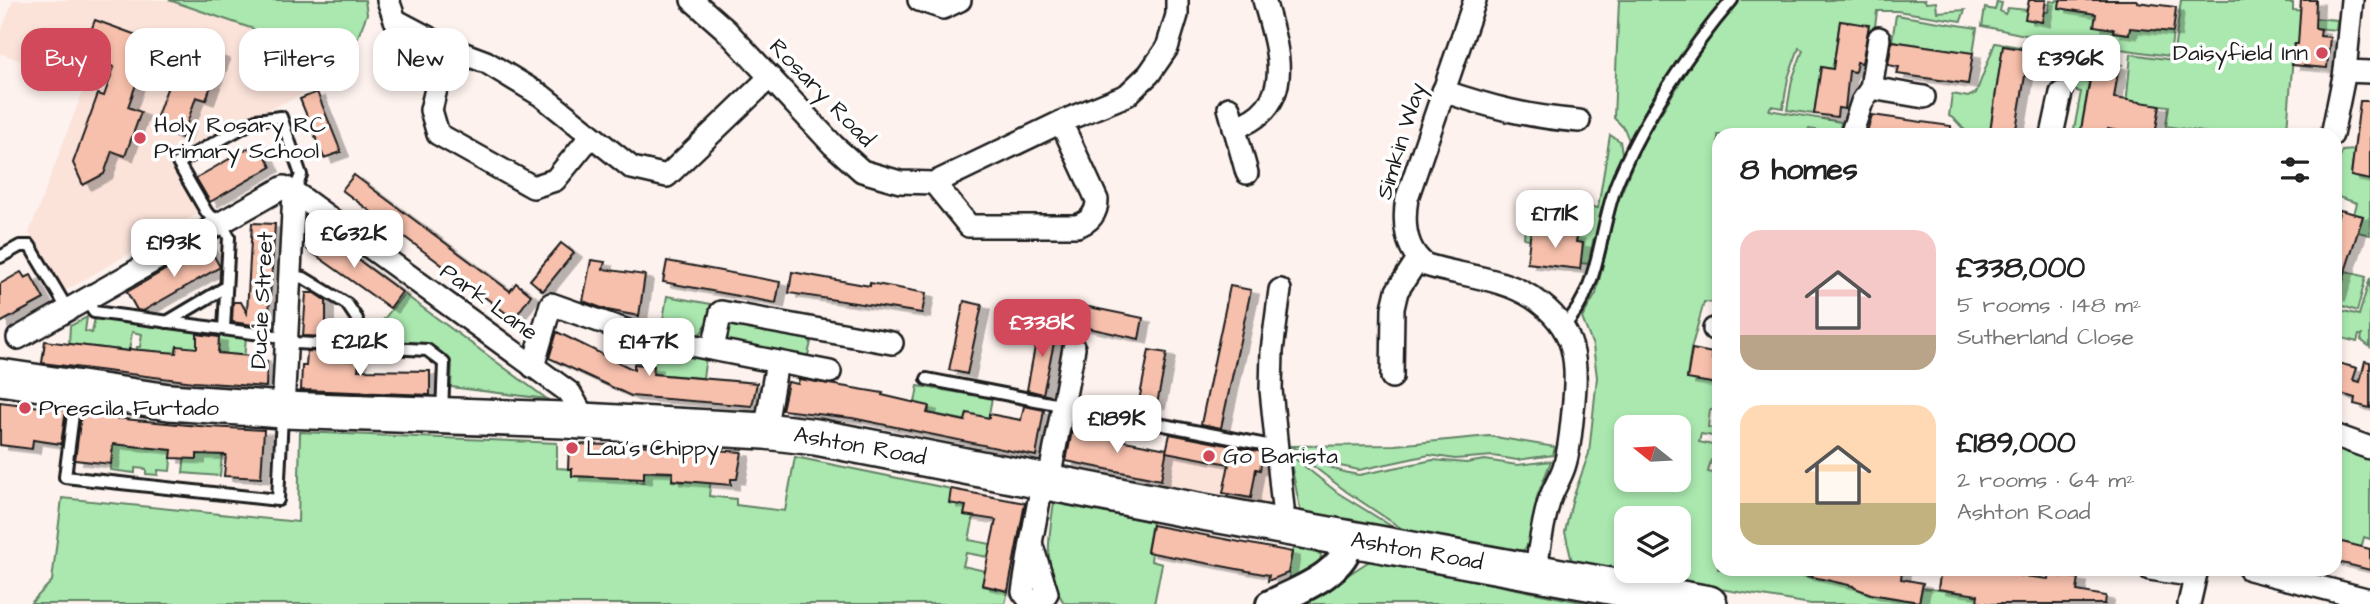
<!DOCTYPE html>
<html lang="en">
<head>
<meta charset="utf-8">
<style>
  body { margin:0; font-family:"Architects Daughter",sans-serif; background:#f6f6f6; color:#222; height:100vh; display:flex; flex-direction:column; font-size:26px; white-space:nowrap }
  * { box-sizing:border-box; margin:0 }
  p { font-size:23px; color:#767676 }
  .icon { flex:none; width:38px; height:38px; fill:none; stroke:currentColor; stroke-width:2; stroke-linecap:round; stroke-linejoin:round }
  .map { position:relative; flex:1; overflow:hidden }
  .drawer { position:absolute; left:1712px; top:128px; width:630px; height:448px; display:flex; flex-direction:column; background:#fff; border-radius:21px; box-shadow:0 4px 10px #0003 }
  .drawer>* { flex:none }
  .hud { position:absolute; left:21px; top:28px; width:665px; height:63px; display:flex; gap:14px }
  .needle { width:46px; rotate:288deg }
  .controls { position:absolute; left:1614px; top:415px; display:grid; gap:14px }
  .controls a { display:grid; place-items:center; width:77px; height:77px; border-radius:14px; background:#fff; box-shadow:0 4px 10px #0003; font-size:35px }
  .price { position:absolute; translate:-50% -60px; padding:0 16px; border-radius:14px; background:#fff; color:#222; font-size:23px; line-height:46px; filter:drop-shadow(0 2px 4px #0008) }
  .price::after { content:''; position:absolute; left:50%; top:42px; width:21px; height:16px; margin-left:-10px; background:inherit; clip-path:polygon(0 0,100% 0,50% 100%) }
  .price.on { background:#d1495b; color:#fff }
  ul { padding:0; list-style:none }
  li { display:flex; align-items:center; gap:21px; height:175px; padding:0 28px }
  li span { display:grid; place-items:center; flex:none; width:196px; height:140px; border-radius:21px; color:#555 }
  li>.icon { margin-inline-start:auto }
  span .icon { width:84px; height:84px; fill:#fffc; stroke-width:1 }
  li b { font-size:30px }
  h2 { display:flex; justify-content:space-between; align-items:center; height:84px; padding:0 28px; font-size:30px }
  .tag { padding:0 24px; border-radius:21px; background:#fff; box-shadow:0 4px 10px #0003; font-size:24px; line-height:63px }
  .tag.on { background:#d1495b; color:#fff }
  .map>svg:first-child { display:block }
  .built { fill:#fbe3da }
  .green { fill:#aae8af; stroke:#638266; stroke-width:2; fill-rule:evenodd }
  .building { fill:#f7c0ac; stroke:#1c1c1c; stroke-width:2; filter:url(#shadow) }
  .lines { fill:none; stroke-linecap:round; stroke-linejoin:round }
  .service-casing { stroke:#1c1c1c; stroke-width:16 }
  .minor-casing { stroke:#1c1c1c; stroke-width:26 }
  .tertiary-casing { stroke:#1c1c1c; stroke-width:32 }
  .trunk-casing { stroke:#1c1c1c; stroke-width:40 }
  .service { stroke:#fff; stroke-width:10 }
  .minor { stroke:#fff; stroke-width:21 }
  .tertiary { stroke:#fff; stroke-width:26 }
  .trunk { stroke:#fff; stroke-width:35 }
  .poi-dot { fill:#d1495b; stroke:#fff; stroke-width:2.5 }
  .labels { text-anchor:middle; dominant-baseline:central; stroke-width:7; stroke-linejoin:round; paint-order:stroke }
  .poi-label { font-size:23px; fill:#1c1c1c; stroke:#fff; text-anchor:start }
  .street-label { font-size:23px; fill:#1c1c1c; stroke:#fff }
</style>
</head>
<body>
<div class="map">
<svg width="2370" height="604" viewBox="0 0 2370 604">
  <defs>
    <filter id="shadow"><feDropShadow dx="8" dy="4.5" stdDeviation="0" flood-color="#0004"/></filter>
  </defs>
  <rect width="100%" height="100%" fill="#fdf2ee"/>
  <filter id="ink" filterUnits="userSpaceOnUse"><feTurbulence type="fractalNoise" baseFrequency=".0143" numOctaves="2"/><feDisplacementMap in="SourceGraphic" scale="14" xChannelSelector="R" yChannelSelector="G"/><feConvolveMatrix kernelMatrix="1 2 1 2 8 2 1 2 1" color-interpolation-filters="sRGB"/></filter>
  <g filter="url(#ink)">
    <!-- built -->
    <g class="built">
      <polygon points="13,0 169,0 304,46 308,92 257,115 172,161 197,214 63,292 29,233 85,85 0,53 0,35"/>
      <polygon points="1170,433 1267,451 1272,505 1204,491 1160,487"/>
    </g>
    <!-- green -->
    <g class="green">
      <polygon points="169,0 365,0 367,14 344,72 308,92 303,46"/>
      <polygon points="1619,0 1727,0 1630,143 1624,128 1614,118"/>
      <path d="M 1738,0 L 1925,0 L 1926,3 L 1936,2 L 1937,12 L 1965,10 L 1961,21 L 1897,11 L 1877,11 L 1873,42 L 1860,41 L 1868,30 L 1868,25 L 1840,21 L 1833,69 L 1821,68 L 1814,114 L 1787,110 L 1792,80 L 1803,50 L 1799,48 L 1788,78 L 1783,108 L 1771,106 L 1769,110 L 1841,122 L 1839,135 L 1815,135 L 1816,130 L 1809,129 L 1807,135 L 1718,135 L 1718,284 L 1716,303 L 1704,302 L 1691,349 L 1687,378 L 1718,384 L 1718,404 L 1716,410 L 1710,410 L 1708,427 L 1718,429 L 1718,437 L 1701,434 L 1699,442 L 1717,446 L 1715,455 L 1718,456 L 1718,461 L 1711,460 L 1708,472 L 1718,474 L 1718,569 L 1788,569 L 1788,572 L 1811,578 L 1813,571 L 1821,572 L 1822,569 L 1830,569 L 1828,580 L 1855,579 L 1854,587 L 1859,589 L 1865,569 L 1892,569 L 1891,577 L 1872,594 L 1919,602 L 1922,588 L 1961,593 L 1964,570 L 1961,569 L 1971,569 L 1968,585 L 1975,586 L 1974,595 L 1978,596 L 1984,604 L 1811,604 L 1629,574 L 1572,562 L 1565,532 L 1573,498 L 1589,453 L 1597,377 L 1593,346 L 1582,318 L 1596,294 L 1616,207 L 1639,148 L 1694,60 ZM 1626,427 L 1678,427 L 1678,480 L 1626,480 ZM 1626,518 L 1678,518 L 1678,570 L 1626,570 Z"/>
      <polygon points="2057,0 2063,0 2066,9 2083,12 2097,7 2114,32 2129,34 2130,25 2134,28 2173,32 2170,56 2092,45 2091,48 2078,46 1982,26 1985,8 1995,10 1997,2 2002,3 2000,11 2005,14 2008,8 2048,12 2050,1 2056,2"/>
      <polygon points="2181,0 2286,0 2286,3 2293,3 2293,10 2314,11 2314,18 2337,20 2336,30 2305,27 2298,44 2294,44 2287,130 2313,135 2220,135 2166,126 2169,106 2137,102 2125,117 2131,54 2173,60"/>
      <polygon points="1896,15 1977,28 1973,53 1892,41"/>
      <path d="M 1995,43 L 2032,49 L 2034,51 L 2003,47 L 1990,131 L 2013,135 C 2000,135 1977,139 1966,131 C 1959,126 1958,120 1949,116 L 1952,94 L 1968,97 L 1976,93 Z"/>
      <polygon points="2093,57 2123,65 2093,60 2080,135 2073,135 2081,92 2068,89 2061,85 2072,82 2084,61"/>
      <polygon points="1610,135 1620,141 1623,159 1597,240 1593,240 1589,264 1581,263 1575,234 1538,237 1540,222 1532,221 1530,239 1524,238 1528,198 1598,208"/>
      <polygon points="2354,150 2351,176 2370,180 2370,235 2358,232 2363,216 2354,214 2357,203 2335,196 2334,176 2342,151"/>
      <polygon points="2346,271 2366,277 2357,311 2335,303 2335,300 2338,301"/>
      <polygon points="2370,278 2370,347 2361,340 2362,335 2359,335 2357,342 2335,336 2334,308 2359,315"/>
      <polygon points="404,294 547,399 451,387 452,364 426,346 365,343"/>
      <path d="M 667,296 L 711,304 C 703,345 698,338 661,332 Z"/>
      <polygon points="87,317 85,331 92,333 95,317 246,337 244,360 227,358 228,354 222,353 221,358 177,346 176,353 143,350 136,352 137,347 140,347 142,334 132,332 129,351 69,344 70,326"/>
      <polygon points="739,323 807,335 811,342 808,355 798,360 733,346 725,340 728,326"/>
      <polygon points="637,343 706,357 703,378 641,373 641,363 635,362"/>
      <polygon points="918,386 992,398 987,425 929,413 929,406 922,405 914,409"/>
      <polygon points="300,432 557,443 557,468 572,469 572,476 614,478 615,470 625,470 625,479 631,479 632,470 637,471 637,482 644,482 644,472 673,473 672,481 684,482 685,474 711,477 709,496 736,499 736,505 785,511 795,457 951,489 966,506 964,515 974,516 969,540 991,544 988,557 966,553 963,566 985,571 982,586 1008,591 1005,604 30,604 52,581 62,498 298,522"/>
      <polygon points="1489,436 1555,447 1553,455 1517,460 1493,456 1455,459 1429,455 1359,470 1340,466 1289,446 1395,445"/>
      <polygon points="2334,442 2370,456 2370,539 2364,537 2357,565 2335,540"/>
      <polygon points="113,444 172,450 170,471 158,470 158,475 146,474 146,469 135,468 135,473 110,470"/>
      <polygon points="185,452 193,459 197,459 197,453 222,455 220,476 183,473"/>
      <polygon points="1289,454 1338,493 1401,532 1301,513"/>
      <polygon points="1300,456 1343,472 1359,475 1433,460 1466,463 1485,460 1517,465 1551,461 1537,497 1529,542 1524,550 1519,552 1410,534 1347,492"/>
      <path d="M 1054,503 L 1152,522 L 1147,551 L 1152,552 L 1151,561 L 1162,564 L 1154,604 L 1064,603 C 1043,571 1048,539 1054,503 Z"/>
      <path d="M 1293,548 L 1321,554 C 1322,568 1302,573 1291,579 L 1288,573 Z"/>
      <polygon points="1371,560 1591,604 1293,604 1306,602"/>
    </g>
    <!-- building -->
    <g class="building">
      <polygon points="2029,0 2046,0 2042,22 2025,19"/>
      <polygon points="2060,0 2137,0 2137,2 2176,7 2173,32 2130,28 2129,34 2113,32 2114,29 2094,26 2096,14 2059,8"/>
      <polygon points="2301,0 2316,0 2315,28 2321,29 2320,36 2330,37 2327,68 2292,65 2294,44 2298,44"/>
      <polygon points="95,20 189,54 193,45 222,55 206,100 196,97 182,138 153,127 168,86 139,76 128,107 141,112 125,156 112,151 104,174 83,185 73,163 98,94 104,96 114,67 82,55"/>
      <polygon points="1840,21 1869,25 1862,63 1857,62 1855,72 1849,71 1845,109 1838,108 1837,117 1814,114 1821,67 1833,69"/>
      <polygon points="1892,41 1973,53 1968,84 1897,74 1899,67 1888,65"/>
      <polygon points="2003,46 2034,51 2033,56 2092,65 2093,60 2119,65 2114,98 2160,105 2155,135 2137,135 2108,129 2107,135 2080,135 2090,80 2026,70 2015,135 1990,131"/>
      <polygon points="317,92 341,152 324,158 300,99"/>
      <polygon points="2360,101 2370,101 2370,180 2351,176"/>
      <polygon points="1872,115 1951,126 1951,135 1866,135"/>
      <polygon points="259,142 271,167 210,202 196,178"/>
      <polygon points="354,175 510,291 516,283 531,295 514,319 342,190"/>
      <polygon points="2340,210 2363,216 2337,296 2334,296 2334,228"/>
      <polygon points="252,223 275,224 268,327 232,322 233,302 241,302 247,313"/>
      <polygon points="1531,229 1577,235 1576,242 1583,243 1580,269 1527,263"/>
      <polygon points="319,231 402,292 390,308 307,249"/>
      <polygon points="561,243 574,253 543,291 530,280"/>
      <polygon points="208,245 220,267 143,311 137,310 127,292"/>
      <polygon points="591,260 605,262 603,269 645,275 639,316 607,310 583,301"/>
      <polygon points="667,261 780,282 776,303 663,282"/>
      <polygon points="21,272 25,278 31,275 44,299 0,323 0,284"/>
      <polygon points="792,272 870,286 870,283 926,293 922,313 789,293"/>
      <polygon points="1230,286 1251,290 1221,428 1201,424"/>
      <polygon points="306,293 314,293 326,301 326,337 303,336"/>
      <polygon points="964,301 982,305 967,374 949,370"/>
      <polygon points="1074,304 1143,318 1139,339 1070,324"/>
      <polygon points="1039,325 1057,329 1043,394 1027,390"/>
      <polygon points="557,332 634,370 634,364 654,366 653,374 757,383 752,406 631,396 549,358"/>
      <polygon points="197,334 219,337 218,353 262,357 262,361 267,361 266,387 194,382 42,363 45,341 129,351 129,349 176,353 177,346 197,348"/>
      <polygon points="1692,349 1713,353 1712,359 1718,360 1718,384 1687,379"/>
      <polygon points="1149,350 1167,353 1157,404 1139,401"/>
      <polygon points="307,351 325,352 325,359 359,361 358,370 430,371 430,395 301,390 302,366 306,366"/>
      <polygon points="2365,361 2370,362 2370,408 2354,404 2355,398 2334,392 2334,362 2357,368 2353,380 2360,382"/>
      <polygon points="799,379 883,393 882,395 929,406 927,413 965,421 967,413 989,418 989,414 1021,420 1024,406 1044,410 1036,456 852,418 782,410 788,382 798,384"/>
      <polygon points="0,402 66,410 61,444 33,440 32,449 0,445"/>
      <polygon points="81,415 210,427 264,430 261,478 224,476 226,455 197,454 197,459 171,458 172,450 113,444 111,464 75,460"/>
      <polygon points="1072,431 1167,449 1161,480 1066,461"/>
      <polygon points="1170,434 1263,452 1260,470 1256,469 1251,498 1223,493 1229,464 1166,452"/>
      <polygon points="569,444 662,446 742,452 737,479 731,479 731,485 672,480 673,472 644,471 644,479 572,476 572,469 568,469"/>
      <polygon points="951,489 1025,503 1008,591 982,585 996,520 964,515 966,506 949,503"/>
      <polygon points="1152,525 1292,552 1288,573 1268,581 1269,575 1147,552"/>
      <polygon points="2334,540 2370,549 2370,570 2334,561"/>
      <polygon points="1804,569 1902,570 1901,579 1923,583 1919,602 1871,594 1855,588 1853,586 1804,575"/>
      <polygon points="1941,569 1986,571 2048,579 2049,575 2079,578 2077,591 2106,596 2105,604 1990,604 1977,602 1978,595 1938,589"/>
    </g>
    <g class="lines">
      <defs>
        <g id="service">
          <polyline points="0,257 20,246 30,246 68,310"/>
          <polyline points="289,276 304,278 347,304 357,319"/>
          <polyline points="86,300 94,312 275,336 296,343 427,350 444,363 442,412"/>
          <polyline points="167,322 226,287"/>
          <path d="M 1563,327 C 1602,288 1598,228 1618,180 C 1643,120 1690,49 1732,0"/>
          <polyline points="224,329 229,237 222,224 207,213 178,163 256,120 281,117 301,175 294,192"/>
          <polyline points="927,379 1277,447"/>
          <polyline points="76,391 65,477 278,500 282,415"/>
        </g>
        <g id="minor">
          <polyline points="388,0 395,20 446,47 486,62 542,96 632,168 667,176 770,77"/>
          <polyline points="692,0 726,30 833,145 862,171 900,182 934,183 1061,122 1127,95 1149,74 1167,48 1177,15 1177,0"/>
          <polyline points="919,0 943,8 960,0"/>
          <path d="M 1475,0 L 1407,198 C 1403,222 1405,250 1426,265 C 1461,276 1501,277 1533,298 C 1578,328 1578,362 1573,411 C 1571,429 1570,447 1565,464 C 1562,476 1554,487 1550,499 C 1542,522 1540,548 1535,573"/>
          <polyline points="446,47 431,110 438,134 533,187 555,180 591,136"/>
          <polyline points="2345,71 2370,72"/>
          <polyline points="1871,88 1924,97"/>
          <path d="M 1443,91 C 1491,107 1528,117 1579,121"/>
          <polyline points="1229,108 1247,173"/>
          <path d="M 1234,128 C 1298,106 1278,49 1264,0"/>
          <polyline points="1851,135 1862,102 1871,88 1879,38"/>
          <polyline points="2052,135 2061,93"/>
          <polyline points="2332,135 2345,71 2352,0"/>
          <path d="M 934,183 L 969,226 L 1077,226 C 1090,222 1097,213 1097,200 L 1061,122"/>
          <polyline points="1280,290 1272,351 1271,390 1283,508 1281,526"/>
          <polyline points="1714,329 1718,330"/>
          <polyline points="18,338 284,187 294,192 570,393 578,407 577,420"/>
          <polyline points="713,348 721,312 892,343"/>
          <polyline points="533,367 551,304 639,335 830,372"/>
          <polyline points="1392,377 1393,308 1397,291 1418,259"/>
          <polyline points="283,410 294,192"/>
          <polyline points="765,431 777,362"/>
          <polyline points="2334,435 2370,448"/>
          <polyline points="1031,543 1023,592 1031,602 1041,602 1047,593 1031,543 1040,495 1051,469 1074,348"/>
          <polyline points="2150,569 2195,576"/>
          <polyline points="2249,569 2370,600"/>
          <polyline points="2189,604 2197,569"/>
        </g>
        <path id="tertiary" d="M 1270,604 C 1300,589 1343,575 1351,539"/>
        <polyline id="trunk" points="0,377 169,402 283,410 564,420 765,431 816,437 1181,508 1709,604"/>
      </defs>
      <!-- service casing -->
      <use href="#service" class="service-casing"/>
      <!-- minor casing -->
      <use href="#minor" class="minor-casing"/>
      <!-- tertiary casing -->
      <use href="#tertiary" class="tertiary-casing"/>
      <!-- trunk casing -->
      <use href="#trunk" class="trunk-casing"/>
      <!-- service -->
      <use href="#service" class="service"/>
      <!-- minor -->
      <use href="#minor" class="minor"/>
      <!-- tertiary -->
      <use href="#tertiary" class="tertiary"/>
      <!-- trunk -->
      <use href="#trunk" class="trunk"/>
    </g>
  </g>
  <!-- markers -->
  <g class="poi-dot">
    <circle cx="2322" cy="53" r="7"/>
    <circle cx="140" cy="138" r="7"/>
    <circle cx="25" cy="408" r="7"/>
    <circle cx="572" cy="448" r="7"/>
    <circle cx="1209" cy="456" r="7"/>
  </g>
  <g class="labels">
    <!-- poi labels -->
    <g class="poi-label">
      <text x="2308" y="53" text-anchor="end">Daisyfield Inn</text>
      <text x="154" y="125">Holy Rosary RC<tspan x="154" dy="26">Primary School</tspan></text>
      <text x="39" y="408">Prescila Furtado</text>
      <text x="586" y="448">Lau's Chippy</text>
      <text x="1223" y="456">Go Barista</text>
    </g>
    <!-- street labels -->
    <g class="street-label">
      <text transform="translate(822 93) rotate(46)">Rosary Road</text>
      <text transform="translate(1401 141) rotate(-73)">Simkin Way</text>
      <text transform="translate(262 300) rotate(-87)">Ducie Street</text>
      <text transform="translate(489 302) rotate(36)">Park Lane</text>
      <text transform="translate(860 446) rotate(10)">Ashton Road</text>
      <text transform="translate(1417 551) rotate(10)">Ashton Road</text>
    </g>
  </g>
</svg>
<div class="controls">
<a><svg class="needle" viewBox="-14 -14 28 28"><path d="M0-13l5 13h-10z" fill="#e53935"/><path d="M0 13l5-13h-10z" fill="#767676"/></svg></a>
<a><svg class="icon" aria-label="layers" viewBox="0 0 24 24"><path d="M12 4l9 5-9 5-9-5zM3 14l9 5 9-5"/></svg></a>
</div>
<b class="price" style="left:2071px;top:95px">£396K</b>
<b class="price" style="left:1555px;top:250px">£171K</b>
<b class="price" style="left:354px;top:270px">£632K</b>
<b class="price" style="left:174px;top:279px">£193K</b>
<b class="price on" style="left:1042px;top:359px">£338K</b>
<b class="price" style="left:360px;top:378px">£212K</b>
<b class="price" style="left:649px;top:378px">£147K</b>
<b class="price" style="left:1117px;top:455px">£189K</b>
<div class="hud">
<a class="tag on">Buy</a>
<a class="tag">Rent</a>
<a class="tag">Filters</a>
<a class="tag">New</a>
</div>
<section class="drawer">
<h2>8 homes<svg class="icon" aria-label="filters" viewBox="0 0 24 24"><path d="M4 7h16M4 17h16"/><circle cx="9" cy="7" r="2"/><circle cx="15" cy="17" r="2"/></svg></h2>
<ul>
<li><span style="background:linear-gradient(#f6c9c9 75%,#b9a48a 0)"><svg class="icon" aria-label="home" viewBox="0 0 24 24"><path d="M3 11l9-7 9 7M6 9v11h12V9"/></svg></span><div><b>£338,000</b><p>5 rooms · 148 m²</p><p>Sutherland Close</p></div></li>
<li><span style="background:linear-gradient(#ffd9b3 70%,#c2b280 0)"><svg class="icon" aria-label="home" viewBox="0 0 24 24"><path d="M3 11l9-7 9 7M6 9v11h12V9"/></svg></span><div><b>£189,000</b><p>2 rooms · 64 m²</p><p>Ashton Road</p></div></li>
</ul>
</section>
</div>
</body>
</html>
